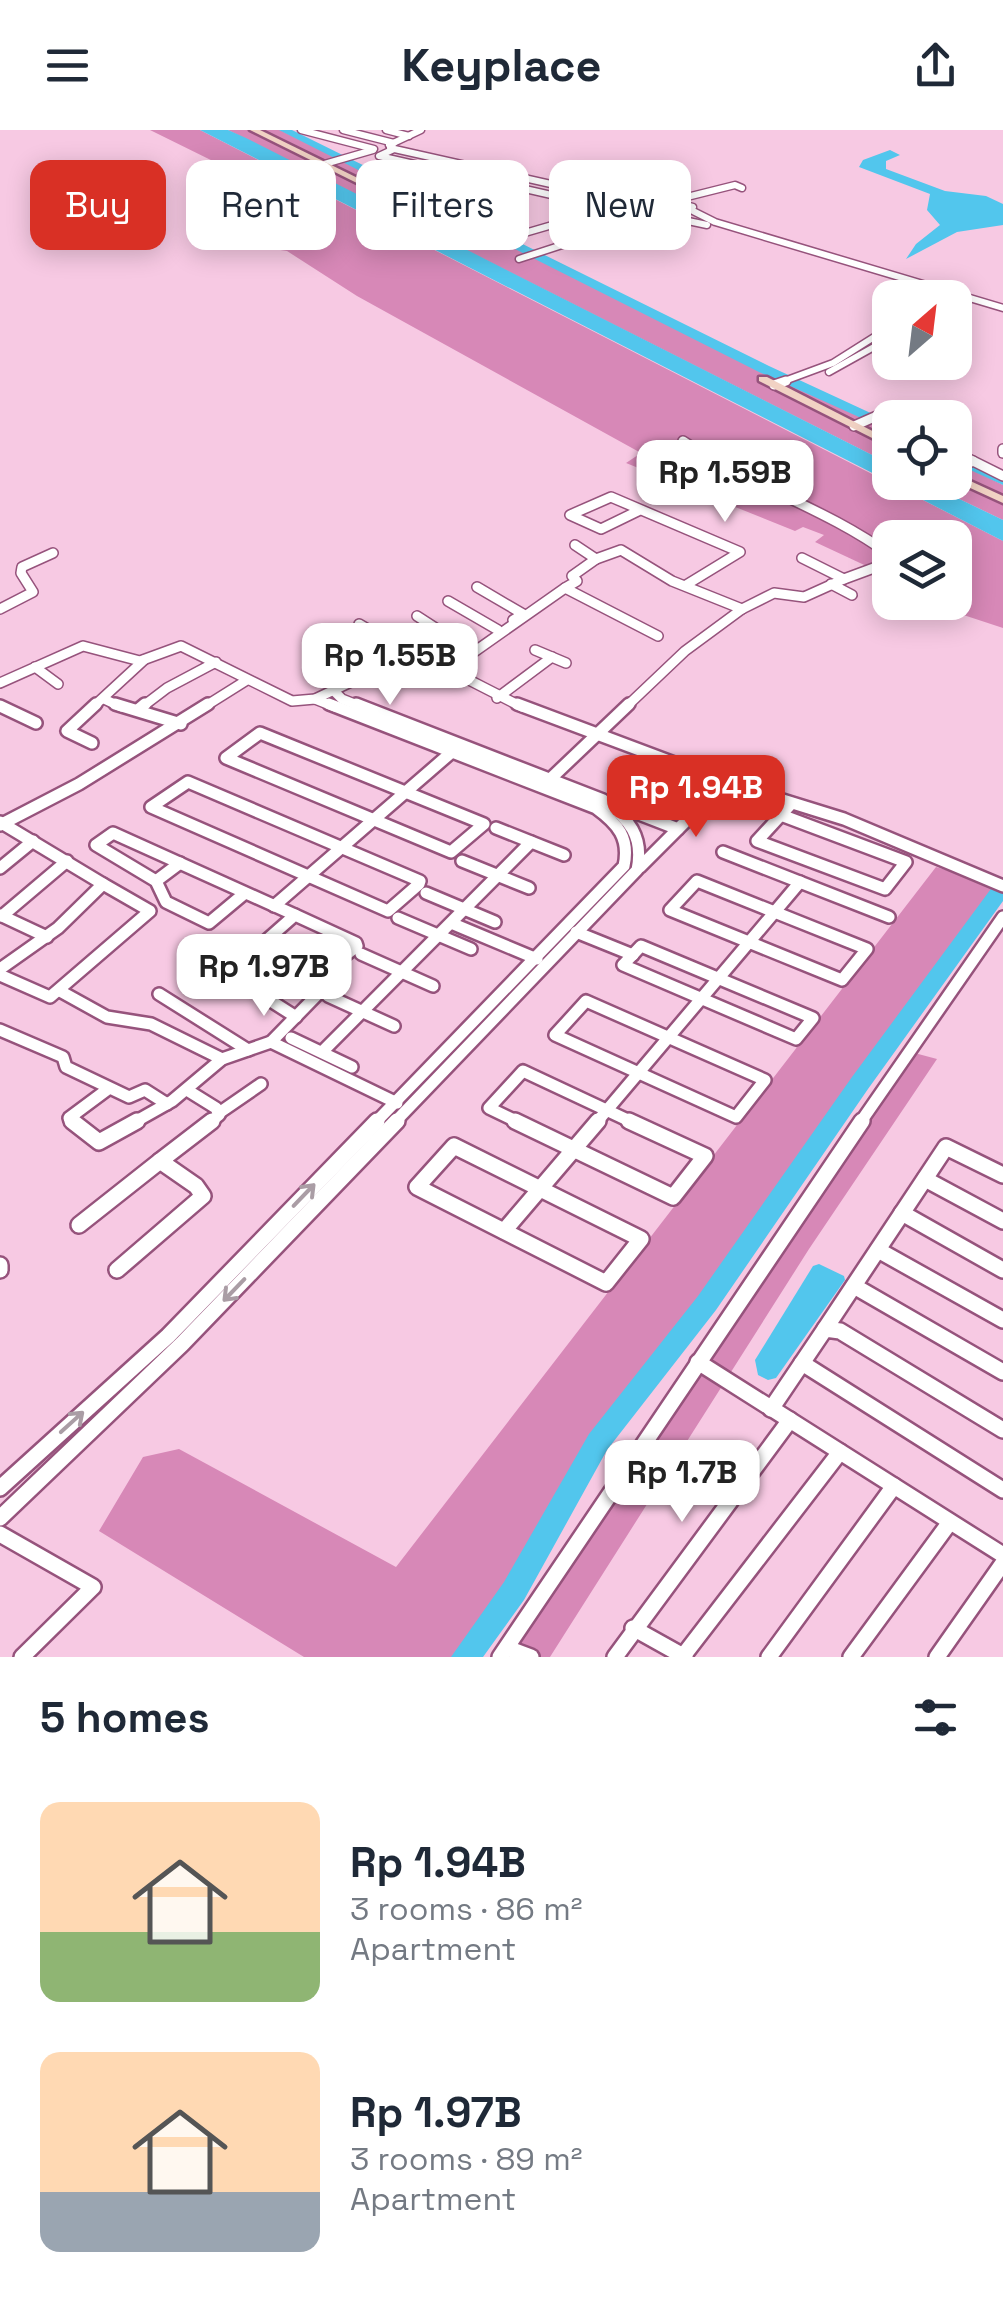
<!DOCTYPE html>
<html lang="en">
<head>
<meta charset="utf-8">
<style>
  body { margin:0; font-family:"Space Grotesk",sans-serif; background:#f2f2f3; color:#1f2937; height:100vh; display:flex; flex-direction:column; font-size:38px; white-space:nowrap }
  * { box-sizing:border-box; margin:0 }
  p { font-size:32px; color:#747a83 }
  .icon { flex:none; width:55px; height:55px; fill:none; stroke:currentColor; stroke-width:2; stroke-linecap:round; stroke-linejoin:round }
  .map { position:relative; height:1527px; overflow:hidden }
  .drawer { display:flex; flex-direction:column; background:#fff; flex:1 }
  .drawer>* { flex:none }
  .banner { position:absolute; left:30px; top:30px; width:945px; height:90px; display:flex; gap:20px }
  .needle { width:65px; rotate:28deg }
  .fabs { position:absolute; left:872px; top:150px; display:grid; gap:20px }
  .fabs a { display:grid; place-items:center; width:100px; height:100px; border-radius:20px; background:#fff; box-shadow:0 5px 25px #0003; font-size:50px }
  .price { position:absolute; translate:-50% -85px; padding:0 22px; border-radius:20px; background:#fff; color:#222; font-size:32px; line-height:65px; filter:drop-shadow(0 2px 5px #0008) }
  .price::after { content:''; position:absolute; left:50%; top:60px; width:30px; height:22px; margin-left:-15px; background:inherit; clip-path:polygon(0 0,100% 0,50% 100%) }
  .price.current { background:#d93025; color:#fff }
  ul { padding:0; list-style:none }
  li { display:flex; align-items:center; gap:30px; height:250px; padding:0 40px }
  li span { display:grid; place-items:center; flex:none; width:280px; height:200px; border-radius:20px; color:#555 }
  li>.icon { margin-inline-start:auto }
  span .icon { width:120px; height:120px; fill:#fffc; stroke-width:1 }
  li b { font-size:42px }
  h2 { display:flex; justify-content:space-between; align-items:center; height:120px; padding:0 40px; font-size:42px }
  .pill { padding:0 35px; border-radius:20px; background:#fff; box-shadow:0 5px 25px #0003; font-size:35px; line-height:90px }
  .pill.current { background:#d93025; color:#fff }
  header { display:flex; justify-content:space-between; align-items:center; height:130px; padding:0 40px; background:#fff; font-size:45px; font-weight:700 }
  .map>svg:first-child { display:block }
  .green { fill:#d788b7 }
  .water { fill:#52c6ed }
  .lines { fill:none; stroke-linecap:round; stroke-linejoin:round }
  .river { fill:#52c6ed; fill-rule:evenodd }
  .minor-far3-casing { stroke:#96537c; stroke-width:9 }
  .minor-far2-casing { stroke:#96537c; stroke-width:12 }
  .minor-far1-casing { stroke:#96537c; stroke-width:16 }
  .minor-casing { stroke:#96537c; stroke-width:20 }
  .secondary-casing { stroke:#96537c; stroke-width:5 }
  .minor-far3 { stroke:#fff; stroke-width:6 }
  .minor-far2 { stroke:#fff; stroke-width:9 }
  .minor-far1 { stroke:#fff; stroke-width:11 }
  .minor { stroke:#fff; stroke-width:15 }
  .secondary { fill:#f1d2c4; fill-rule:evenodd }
  .oneway { stroke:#aa9da5 }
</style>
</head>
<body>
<header><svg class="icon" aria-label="menu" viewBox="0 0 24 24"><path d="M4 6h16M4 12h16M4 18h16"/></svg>Keyplace<svg class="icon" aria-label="share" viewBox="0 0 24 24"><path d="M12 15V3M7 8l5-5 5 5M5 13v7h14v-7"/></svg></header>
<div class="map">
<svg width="1003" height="1527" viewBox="0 0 1003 1527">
  <rect width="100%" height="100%" fill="#f7c9e3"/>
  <!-- green -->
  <g class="green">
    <polygon points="150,0 200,0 1003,411 1003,498 927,473 955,472 955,408 890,408 890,447 815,412 824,405 803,397 795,401 626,333 641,323 357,166 287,121 254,116 225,98 225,87 186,65 265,45 238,36 225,37"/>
    <polygon points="228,0 280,0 890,299 890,334"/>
    <polygon points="955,331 1003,355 1003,390 926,353 955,352"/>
    <polygon points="936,737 1003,757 707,1173 595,1316 514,1461 466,1527 304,1527 99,1401 143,1327 179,1319 396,1437"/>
    <polygon points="907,921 937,929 809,1119 550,1527 499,1527"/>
  </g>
  <!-- water -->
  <g class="water">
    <polygon points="200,0 228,0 246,8 890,334 890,352"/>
    <polygon points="890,20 900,25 886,31 886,39 945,61 986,66 1003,74 1003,95 957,102 906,129 916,114 940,95 927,80 930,64 859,37 863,30"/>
    <polygon points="890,353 926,353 1003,390 1003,411"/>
    <polygon points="819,1134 844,1146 845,1150 776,1248 768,1250 758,1245 755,1230 813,1136"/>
  </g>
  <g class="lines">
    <!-- river -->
    <g class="river">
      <polygon points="279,0 292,0 769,236 890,292 890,301 759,242"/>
      <polygon points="955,323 1003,345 1003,355 955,333"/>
      <polygon points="1003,751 1003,771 868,959 716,1180 607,1320 524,1470 483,1527 451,1527 504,1452 589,1304 698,1166 852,947 996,752"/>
    </g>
    <defs>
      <g id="minor-far3">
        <polyline points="301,0 374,19"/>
        <polyline points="343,0 394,13"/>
        <polyline points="386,0 409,6"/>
        <polyline points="389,15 421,0"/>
        <polyline points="390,18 582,61 569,69 379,26 394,19"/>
        <polyline points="321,35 373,20"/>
        <polyline points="378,38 503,66"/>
        <polyline points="420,59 489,74"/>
        <polyline points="679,69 735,55 742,58"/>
        <polyline points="693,81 715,92 1003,178"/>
        <polyline points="674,88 707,95"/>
        <polyline points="487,114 597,82 636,91"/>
        <polyline points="519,129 636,91 683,87 693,77 663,69 643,76 646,83 662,88"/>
        <polyline points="829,242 890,208"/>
        <polyline points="779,253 833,233 890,197"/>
      </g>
      <g id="minor-far2">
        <polyline points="774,255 786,251"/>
        <polyline points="854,296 879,285 890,291"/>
        <path d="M 683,311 C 749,356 826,378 890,425"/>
        <polyline points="1003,319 1003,323"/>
        <polyline points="955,322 973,331"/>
        <polyline points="955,340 973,331 1003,346"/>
        <polyline points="640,380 601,399 570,385 611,367 740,422 686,455"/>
        <polyline points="575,415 596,429 621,420 672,451 742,479"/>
        <polyline points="844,449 890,432"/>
        <polyline points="831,454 852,465"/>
        <polyline points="477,457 523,484 513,490"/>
        <polyline points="565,458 577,451 572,446 596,429"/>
        <polyline points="448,471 498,500"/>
        <polyline points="0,479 33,462 21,443 22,437 53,423"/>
        <polyline points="417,486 468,519"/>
        <polyline points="359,494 412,525"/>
        <polyline points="535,520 566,533"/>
        <polyline points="35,537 58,554"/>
        <polyline points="447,541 565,458 658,506"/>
        <polyline points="0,553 83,516 140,531 181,516 292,571 315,569 406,526 420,525 522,577"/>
        <polyline points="333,560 342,569 362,577"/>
        <polyline points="497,568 552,527"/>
        <polyline points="104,569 121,577"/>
        <polyline points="315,569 335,577"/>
        <polyline points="93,577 144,530"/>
        <polyline points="142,577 167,558 216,532"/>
        <polyline points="204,577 247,550"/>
        <polyline points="626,577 685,521 742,479 774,463 804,467 844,449 802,428"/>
      </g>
      <g id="minor-far1">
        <polyline points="115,574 181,594"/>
        <path d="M 329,574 L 596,678 C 618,694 630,708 624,736 L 375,993"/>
        <path d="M 356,574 L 603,670 C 629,689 644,706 637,740 L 394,993"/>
        <polyline points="517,574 725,652 844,689 1003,756"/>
        <polyline points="0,576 36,593"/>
        <polyline points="139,579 145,574"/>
        <polygon points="260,603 484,694 451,722 226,628"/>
        <polyline points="92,613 67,601 96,574"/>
        <polygon points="188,652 420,751 419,754 388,781 151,677"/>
        <polyline points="546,653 629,574"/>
        <polyline points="621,677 678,699"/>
        <polyline points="781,685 906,732 885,759 757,711 791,674"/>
        <polyline points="0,692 103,754 58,798 0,839"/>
        <polyline points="0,695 79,654 208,574"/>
        <polyline points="496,698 564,725"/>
        <polyline points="723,722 889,787"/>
        <polyline points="462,731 529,758"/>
        <polyline points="640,737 725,652"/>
        <polyline points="0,738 33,711"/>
        <polyline points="156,751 180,733"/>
        <polygon points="697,751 867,819 842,850 670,780"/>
        <polyline points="245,763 209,793 166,772 156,751 96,715 113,703 295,785"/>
        <polyline points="426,763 495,792"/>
        <polyline points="274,776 453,621"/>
        <polyline points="0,785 47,807"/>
        <polygon points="295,785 356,813 357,816 322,844 261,815"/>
        <polyline points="2,786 67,731"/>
        <polyline points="398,788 471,819"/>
        <polyline points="451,793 537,829"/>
        <polyline points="576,802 633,825"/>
        <polygon points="641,816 813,888 796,909 623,835"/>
        <polyline points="361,824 433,856"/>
        <polyline points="0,845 50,867 150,781 103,754"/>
        <polyline points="271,847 260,864 296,887"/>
        <polyline points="60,861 107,887 151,894 222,929"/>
        <polyline points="159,864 248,920"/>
        <polyline points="328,866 394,896"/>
        <polygon points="586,871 765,950 736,987 555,905"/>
        <polyline points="0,900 63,927 66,937 129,967 145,960 167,974"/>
        <polyline points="291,908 352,937"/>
        <polyline points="271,912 397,973"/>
        <polyline points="322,922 531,712"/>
        <polyline points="187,960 216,978 219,985 209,993"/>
        <polyline points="219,983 261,954"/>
        <polyline points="75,993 69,988 108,959"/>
        <polyline points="133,993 172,971 222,929 271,912 318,864"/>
        <polyline points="520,993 489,978 523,941 634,993"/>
        <polyline points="596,993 800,752"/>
        <polyline points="860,993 1003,787"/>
      </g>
      <g id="minor">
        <polyline points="72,991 99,1012 137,991"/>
        <polyline points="515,991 673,1067 705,1026 629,991"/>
        <polygon points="454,1016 641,1109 606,1153 417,1057"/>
        <polyline points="925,1049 1003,1091"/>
        <polyline points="902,1083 1003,1140"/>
        <polyline points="79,1095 160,1031"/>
        <polyline points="504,1101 598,991"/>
        <polyline points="878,1120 1003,1190"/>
        <polyline points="0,1135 0,1140"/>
        <polyline points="117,1140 203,1066 196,1056 160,1031 212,991"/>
        <polyline points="854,1156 1003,1242"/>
        <polyline points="825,1199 946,1017 1003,1045"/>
        <polyline points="698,1232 1003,1425"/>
        <polyline points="802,1233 1003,1360"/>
        <polyline points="771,1279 825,1199 840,1201 1003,1300"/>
        <polyline points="0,1358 168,1206 377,991"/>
        <polyline points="0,1388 182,1214 397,991"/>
        <polyline points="0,1404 93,1457 22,1527"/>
        <polyline points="633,1498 685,1527"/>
        <polyline points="507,1518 531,1527"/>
        <polyline points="683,1526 840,1322"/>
        <polyline points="500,1527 862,991"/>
        <polyline points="615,1527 790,1290"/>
        <polyline points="769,1527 894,1356"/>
        <polyline points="851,1527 950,1392"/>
        <polyline points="937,1527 1003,1433"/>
      </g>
      <g id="secondary">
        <polygon points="250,0 260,0 492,114 484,116"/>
        <polygon points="759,247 767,247 890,310 890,317 759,251"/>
        <polygon points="955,344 1003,366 1003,373 955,351"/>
      </g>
    </defs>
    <!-- minor-far3 casing -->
    <use href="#minor-far3" class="minor-far3-casing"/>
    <!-- minor-far2 casing -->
    <use href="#minor-far2" class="minor-far2-casing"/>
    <!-- minor-far1 casing -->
    <use href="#minor-far1" class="minor-far1-casing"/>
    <!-- minor casing -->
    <use href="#minor" class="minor-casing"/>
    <!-- secondary casing -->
    <use href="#secondary" class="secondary-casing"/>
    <!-- minor-far3 -->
    <use href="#minor-far3" class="minor-far3"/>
    <!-- minor-far2 -->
    <use href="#minor-far2" class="minor-far2"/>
    <!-- minor-far1 -->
    <use href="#minor-far1" class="minor-far1"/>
    <!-- minor -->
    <use href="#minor" class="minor"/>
    <!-- secondary -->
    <use href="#secondary" class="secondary"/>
  </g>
  <!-- one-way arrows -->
  <defs><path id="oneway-shaft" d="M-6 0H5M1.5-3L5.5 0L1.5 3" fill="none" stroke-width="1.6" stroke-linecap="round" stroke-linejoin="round" transform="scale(2.5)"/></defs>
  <g class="oneway">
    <use href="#oneway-shaft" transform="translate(304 1065) rotate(-46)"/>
    <use href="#oneway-shaft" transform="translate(234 1160) rotate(134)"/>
    <use href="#oneway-shaft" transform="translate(72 1292) rotate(-42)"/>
  </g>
</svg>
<div class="fabs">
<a><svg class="needle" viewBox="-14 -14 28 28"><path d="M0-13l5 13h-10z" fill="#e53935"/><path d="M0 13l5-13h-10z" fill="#747a83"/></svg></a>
<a><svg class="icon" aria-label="locate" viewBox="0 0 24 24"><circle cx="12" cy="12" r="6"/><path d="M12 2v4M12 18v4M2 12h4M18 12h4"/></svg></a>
<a><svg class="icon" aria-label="layers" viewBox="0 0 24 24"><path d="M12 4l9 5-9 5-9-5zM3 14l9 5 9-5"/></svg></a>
</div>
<b class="price" style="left:725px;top:395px">Rp 1.59B</b>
<b class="price" style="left:390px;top:578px">Rp 1.55B</b>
<b class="price current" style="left:696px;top:710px">Rp 1.94B</b>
<b class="price" style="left:264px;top:889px">Rp 1.97B</b>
<b class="price" style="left:682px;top:1395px">Rp 1.7B</b>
<div class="banner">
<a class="pill current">Buy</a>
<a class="pill">Rent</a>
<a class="pill">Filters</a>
<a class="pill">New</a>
</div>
</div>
<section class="drawer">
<h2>5 homes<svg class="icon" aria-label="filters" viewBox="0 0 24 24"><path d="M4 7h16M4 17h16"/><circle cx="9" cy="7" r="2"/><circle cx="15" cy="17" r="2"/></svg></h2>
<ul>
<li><span style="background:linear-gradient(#ffd9b3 65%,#8fb573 0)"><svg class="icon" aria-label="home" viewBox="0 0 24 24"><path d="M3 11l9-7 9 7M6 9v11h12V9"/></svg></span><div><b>Rp 1.94B</b><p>3 rooms · 86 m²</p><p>Apartment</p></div></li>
<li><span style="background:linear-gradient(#ffd9b3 70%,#9aa5b1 0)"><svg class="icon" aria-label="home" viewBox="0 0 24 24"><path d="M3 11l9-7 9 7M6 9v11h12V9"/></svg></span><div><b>Rp 1.97B</b><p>3 rooms · 89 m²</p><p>Apartment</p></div></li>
</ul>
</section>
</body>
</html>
